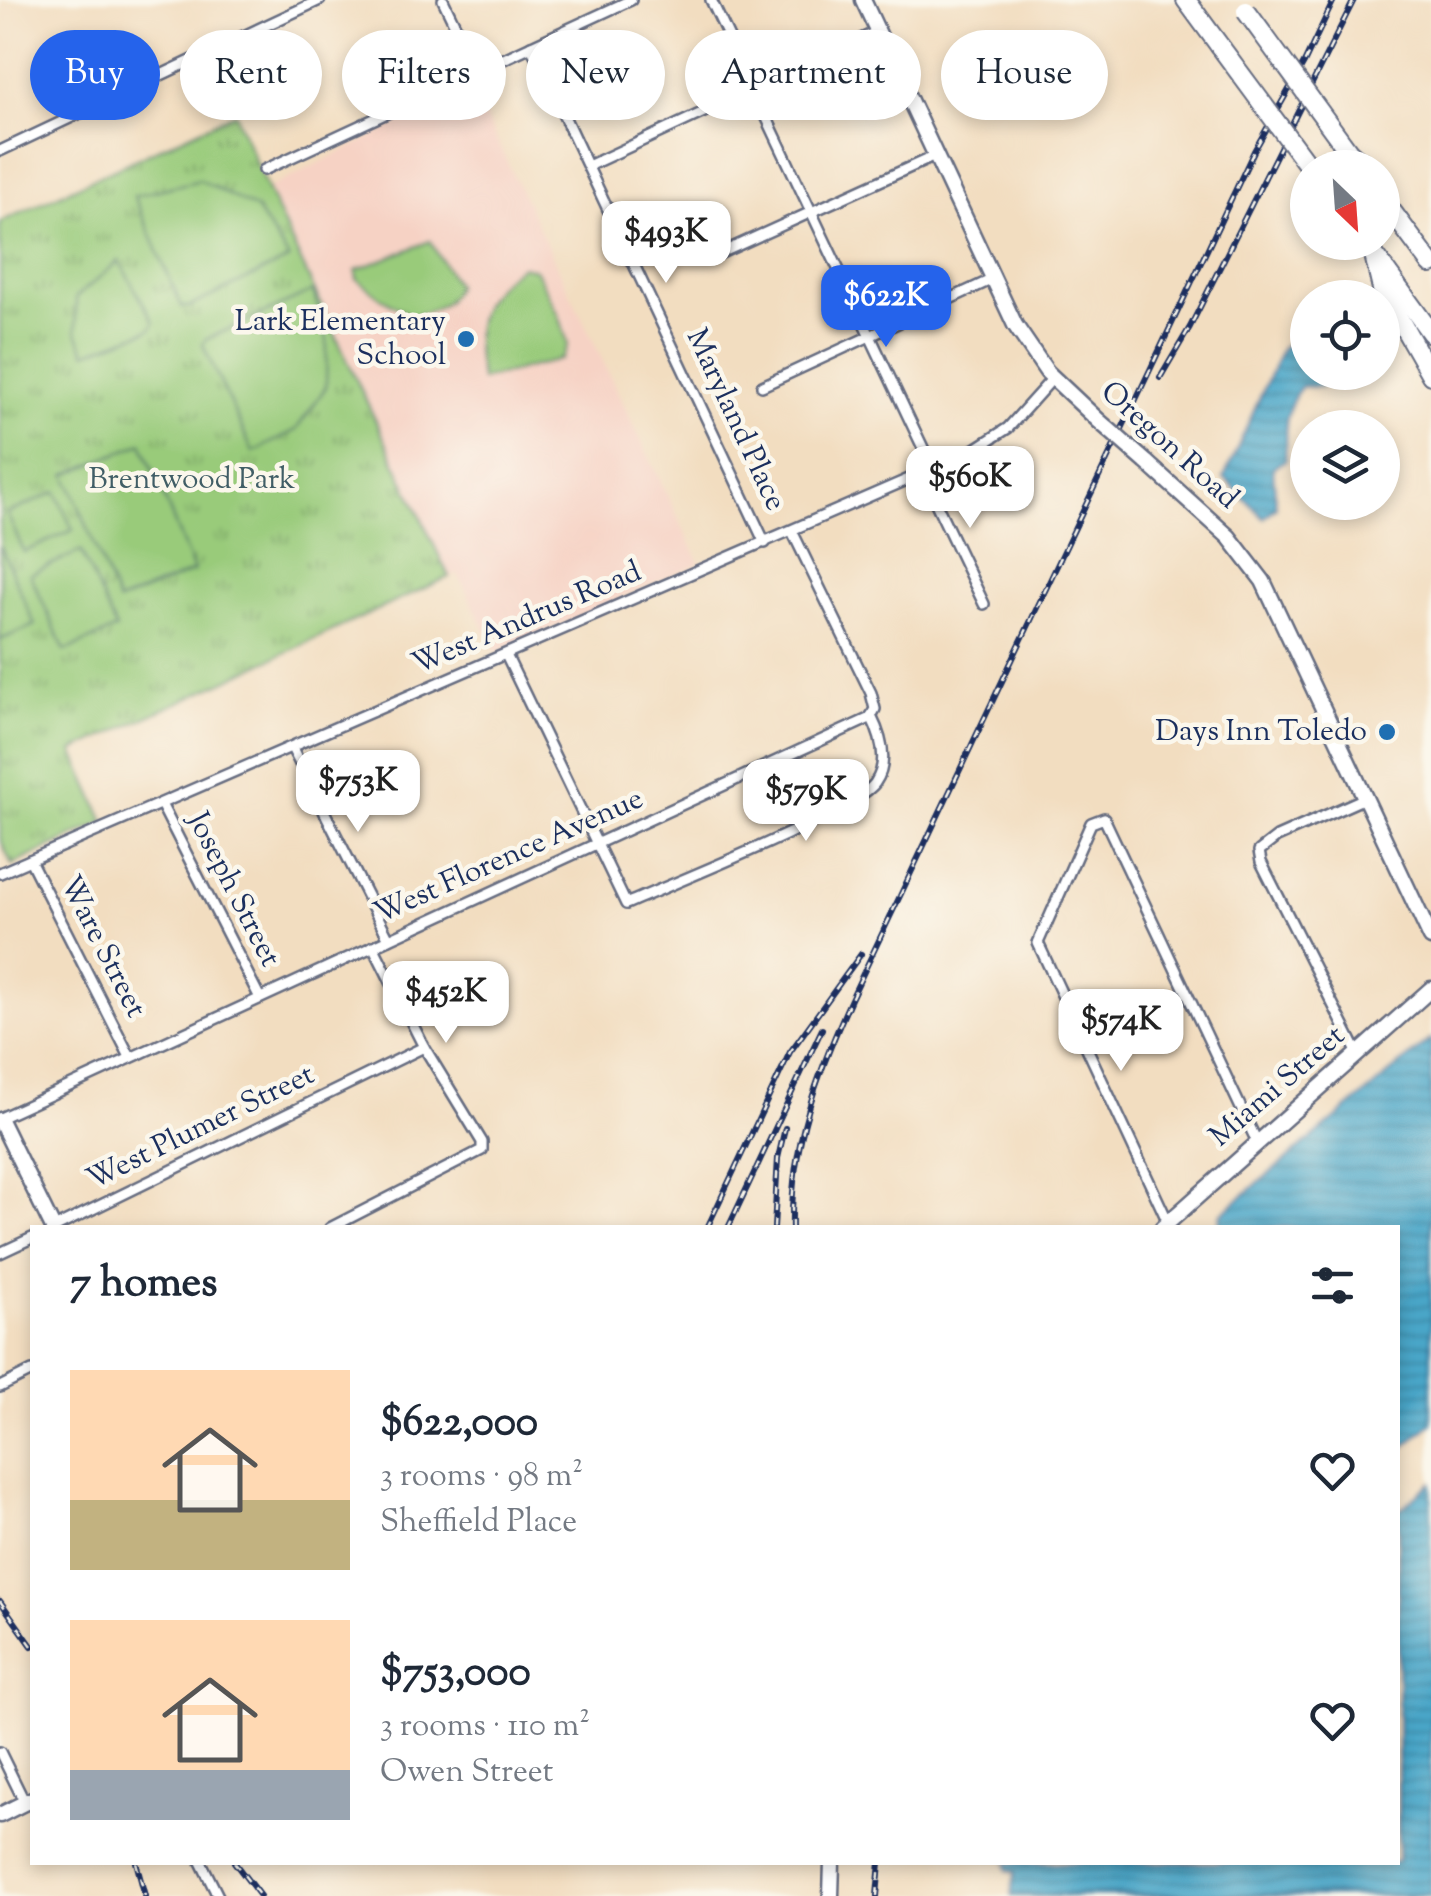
<!DOCTYPE html>
<html lang="en">
<head>
<meta charset="utf-8">
<style>
  body { margin:0; font-family:"Sorts Mill Goudy",serif; background:#f6f6f7; color:#1f2937; height:100vh; display:flex; flex-direction:column; font-size:38px; white-space:nowrap }
  * { box-sizing:border-box; margin:0 }
  p { font-size:32px; color:#747a83 }
  .icon { flex:none; width:55px; height:55px; fill:none; stroke:currentColor; stroke-width:2; stroke-linecap:round; stroke-linejoin:round }
  .map { position:relative; flex:1; overflow:hidden }
  .panel { position:absolute; left:30px; top:1225px; width:1370px; height:640px; display:flex; flex-direction:column; background:#fff; border-radius:0px; box-shadow:0 5px 15px #0003 }
  .panel>* { flex:none }
  .top-card { position:absolute; left:30px; top:30px; width:1372px; height:90px; display:flex; gap:20px }
  .needle { width:65px; rotate:155deg }
  .buttons { position:absolute; left:1290px; top:150px; display:grid; gap:20px }
  .buttons a { display:grid; place-items:center; width:110px; height:110px; border-radius:50%; background:#fff; box-shadow:0 5px 15px #0003; font-size:50px }
  .price { position:absolute; translate:-50% -85px; padding:0 22px; border-radius:20px; background:#fff; color:#222; font-size:32px; line-height:65px; filter:drop-shadow(0 2px 5px #0008) }
  .price::after { content:''; position:absolute; left:50%; top:60px; width:30px; height:22px; margin-left:-15px; background:inherit; clip-path:polygon(0 0,100% 0,50% 100%) }
  .price.selected { background:#2563eb; color:#fff }
  ul { padding:0; list-style:none }
  li { display:flex; align-items:center; gap:30px; height:250px; padding:0 40px }
  li span { display:grid; place-items:center; flex:none; width:280px; height:200px; border-radius:0px; color:#555 }
  li>.icon { margin-inline-start:auto }
  span .icon { width:120px; height:120px; fill:#fffc; stroke-width:1 }
  li b { font-size:42px }
  h2 { display:flex; justify-content:space-between; align-items:center; height:120px; padding:0 40px; font-size:42px }
  .pill { padding:0 35px; border-radius:45px; background:#fff; box-shadow:0 5px 15px #0003; font-size:35px; line-height:90px }
  .pill.selected { background:#2563eb; color:#fff }
  .map>svg:first-child { display:block }
  .built { fill:#f6d2c4 }
  .grass { fill:url(#grass-tufts); stroke:#5a7d6c; stroke-width:2.5 }
  .garden { fill:#99cb7a; stroke:#5a7d6c; stroke-width:2.5 }
  .water { fill:url(#water-rules); stroke:#326a93; stroke-width:2.5 }
  .lines { fill:none; stroke-linecap:round; stroke-linejoin:round }
  .street-casing { stroke:#666c80; stroke-width:14 }
  .secondary-casing { stroke:#666c80; stroke-width:19 }
  .highway-casing { stroke:#666c80; stroke-width:22 }
  .street { stroke:#fff; stroke-width:9 }
  .secondary { stroke:#fff; stroke-width:14 }
  .highway { stroke:#fff; stroke-width:18 }
  .rail-casing { stroke:#1b2f5e; stroke-width:6 }
  .rail { stroke:#fbf7ec; stroke-width:2.5; stroke-dasharray:8; stroke-linecap:butt }
  .secondary-bridge-casing { stroke:#666c80; stroke-width:19; stroke-linecap:butt }
  .highway-bridge-casing { stroke:#666c80; stroke-width:22; stroke-linecap:butt }
  .secondary-bridge { stroke:#fff; stroke-width:14 }
  .highway-bridge { stroke:#fff; stroke-width:18 }
  .poi-dot { fill:#1f6fb2; stroke:#fbf7ec; stroke-width:4 }
  .labels { text-anchor:middle; dominant-baseline:central; stroke-width:9; stroke-linejoin:round; paint-order:stroke }
  .poi-label { font-size:30px; fill:#1b2f5e; stroke:#fbf7ec; text-anchor:end }
  .street-label { font-size:30px; fill:#1b2f5e; stroke:#fbf7ec }
  .park-label { font-size:30px; fill:#415e66; stroke:#fbf7ec }
</style>
</head>
<body>
<div class="map">
<svg width="1431" height="1896" viewBox="0 0 1431 1896">
  <defs>
    <pattern id="grass-tufts" width="24" height="20" patternUnits="userSpaceOnUse" patternTransform="scale(2.5)"><rect width="24" height="20" fill="#99cb7a"/><path d="M3 7l-1-3M5 7V3M7 7l1-3M15 17l-1-3M17 17v-4M19 17l1-3" fill="none" stroke="#7ca567"/></pattern>
    <pattern id="water-rules" width="6" height="5" patternUnits="userSpaceOnUse" patternTransform="scale(2.5)"><rect width="6" height="5" fill="#49a6c8"/><path d="M0 2.5h6" fill="none" stroke="#3c88a6"/></pattern>
  </defs>
  <rect width="100%" height="100%" fill="#fbf7ec"/>
  <filter id="ink" filterUnits="userSpaceOnUse"><feTurbulence type="fractalNoise" baseFrequency=".01" numOctaves="2"/><feDisplacementMap in="SourceGraphic" scale="20" xChannelSelector="R" yChannelSelector="G"/><feConvolveMatrix kernelMatrix="1 2 1 2 8 2 1 2 1" color-interpolation-filters="sRGB"/></filter>
  <filter id="wash" filterUnits="userSpaceOnUse"><feTurbulence type="fractalNoise" baseFrequency=".0048" numOctaves="4" result="noise"/><feDisplacementMap in="SourceGraphic" scale="40" xChannelSelector="R" yChannelSelector="G"/><feGaussianBlur stdDeviation="2.25" result="paint"/><feColorMatrix in="noise" values="0 0 0 0 0 0 0 0 0 0 0 0 0 0 0 0 0 1.4 0 .05"/><feComposite in="paint" operator="in"/></filter>
  <g filter="url(#wash)">
    <rect width="100%" height="100%" fill="#f2ddc0"/>
    <!-- built -->
    <polygon class="built" points="471,87 700,563 496,653 458,574 449,577 267,189"/>
    <!-- grass -->
    <polygon class="grass" points="235,113 267,189 449,577 73,751 105,822 12,865 0,839 0,222"/>
    <!-- garden -->
    <g class="garden">
      <polygon points="200,180 256,209 289,259 189,307 182,307 134,196"/>
      <path d="M 430,241 L 456,285 C 450,307 432,310 412,316 L 381,298 L 357,279 L 356,270 Z"/>
      <polygon points="119,261 154,322 151,329 86,353 76,331 76,297"/>
      <path d="M 522,266 L 535,269 L 559,315 L 568,344 L 562,359 L 481,380 C 470,327 474,298 522,266 Z"/>
      <polygon points="313,291 327,339 326,387 296,430 253,452 203,345 205,340"/>
      <polygon points="142,443 194,571 118,602 66,475"/>
      <polygon points="56,492 73,530 24,552 7,514"/>
      <polygon points="0,545 35,625 0,640"/>
      <polygon points="81,551 116,629 65,651 30,574"/>
    </g>
    <!-- water -->
    <g class="water">
      <path d="M 1294,338 L 1307,345 L 1308,372 L 1325,373 L 1329,378 L 1320,387 L 1302,386 C 1283,408 1285,433 1286,460 L 1273,467 L 1276,507 L 1264,518 L 1224,478 L 1282,348 Z"/>
      <polygon points="1431,1039 1431,1424 1398,1452 1398,1228 1218,1227 1221,1214"/>
      <polygon points="1431,1483 1431,1896 1011,1896 1015,1872 1007,1870 1006,1863 1398,1862 1398,1511"/>
    </g>
  </g>
  <g filter="url(#ink)">
    <g class="lines">
      <defs>
        <g id="street">
          <polyline points="443,0 477,71"/>
          <polyline points="711,0 933,469"/>
          <polyline points="531,46 765,543"/>
          <polyline points="0,151 320,0"/>
          <polyline points="588,166 878,31"/>
          <polyline points="264,170 631,0"/>
          <polyline points="712,257 935,156"/>
          <polyline points="762,386 993,279"/>
          <polyline points="922,474 984,604"/>
          <path d="M 506,655 L 626,904 C 669,885 855,811 875,783 C 889,763 881,736 871,716"/>
          <polyline points="292,748 389,939"/>
          <polyline points="161,804 260,998"/>
          <polyline points="30,860 130,1057"/>
          <polyline points="0,873 969,453 1008,428 1053,378"/>
          <polyline points="1358,1054 1261,862 1259,851 1277,837 1365,798"/>
          <polyline points="0,1118 870,718 875,709 871,693 792,531"/>
          <polyline points="1168,1222 1038,943 1091,823 1104,818 1257,1142"/>
          <polyline points="54,1228 424,1047"/>
          <polyline points="330,1228 482,1150 482,1142 424,1047 373,946"/>
          <polyline points="0,1253 32,1238"/>
          <polyline points="0,1387 32,1371"/>
          <polyline points="0,1752 25,1803"/>
          <polyline points="201,1862 218,1896"/>
        </g>
        <g id="secondary">
          <polyline points="863,0 1015,325 1047,372 1099,421"/>
          <polyline points="1146,462 1229,537 1263,581 1431,938"/>
          <polyline points="0,1120 53,1228"/>
          <polyline points="1162,1228 1431,989"/>
          <polyline points="0,1815 32,1799"/>
          <polyline points="831,1896 832,1862"/>
        </g>
        <g id="highway">
          <polyline points="1186,0 1219,45"/>
          <polyline points="1349,152 1369,168"/>
          <polyline points="1382,198 1431,264"/>
          <polyline points="1365,242 1431,333"/>
          <polyline points="1374,255 1382,289 1431,375"/>
        </g>
      </defs>
      <!-- street casing -->
      <use href="#street" class="street-casing"/>
      <!-- secondary casing -->
      <use href="#secondary" class="secondary-casing"/>
      <!-- highway casing -->
      <use href="#highway" class="highway-casing"/>
      <!-- street -->
      <use href="#street" class="street"/>
      <!-- secondary -->
      <use href="#secondary" class="secondary"/>
      <!-- highway -->
      <use href="#highway" class="highway"/>
      <defs>
        <g id="rail">
          <polyline points="1160,378 1190,327 1354,0"/>
          <polyline points="707,1228 790,1052 861,954"/>
          <polyline points="728,1228 822,1029"/>
          <polyline points="774,1228 778,1158 785,1128"/>
          <path d="M 792,1228 C 790,1145 818,1073 851,999 L 1254,151 L 1304,63 L 1334,0"/>
          <polyline points="0,1601 32,1646"/>
          <polyline points="136,1862 145,1896"/>
          <polyline points="234,1862 260,1896"/>
          <polyline points="877,1896 880,1862"/>
        </g>
      </defs>
      <!-- rail casing -->
      <use href="#rail" class="rail-casing"/>
      <!-- rail -->
      <use href="#rail" class="rail"/>
      <defs>
        <polyline id="secondary-bridge" points="1099,421 1146,462"/>
        <g id="highway-bridge">
          <polyline points="1246,11 1349,152"/>
          <polyline points="1219,45 1310,168"/>
        </g>
      </defs>
      <!-- secondary-bridge casing -->
      <use href="#secondary-bridge" class="secondary-bridge-casing"/>
      <!-- highway-bridge casing -->
      <use href="#highway-bridge" class="highway-bridge-casing"/>
      <!-- secondary-bridge -->
      <use href="#secondary-bridge" class="secondary-bridge"/>
      <!-- highway-bridge -->
      <use href="#highway-bridge" class="highway-bridge"/>
    </g>
  </g>
  <!-- markers -->
  <g class="poi-dot">
    <circle cx="466" cy="339" r="10"/>
    <circle cx="1387" cy="732" r="10"/>
  </g>
  <g class="labels">
    <!-- poi labels -->
    <g class="poi-label">
      <text x="446" y="322">Lark Elementary<tspan x="446" dy="34">School</tspan></text>
      <text x="1367" y="732">Days Inn Toledo</text>
    </g>
    <!-- street labels -->
    <g class="street-label">
      <text transform="translate(735 420) rotate(65)">Maryland Place</text>
      <text transform="translate(1169 446) rotate(42)">Oregon Road</text>
      <text transform="translate(527 619) rotate(-23)">West Andrus Road</text>
      <text transform="translate(509 857) rotate(-24)">West Florence Avenue</text>
      <text transform="translate(233 890) rotate(63)">Joseph Street</text>
      <text transform="translate(102 947) rotate(63)">Ware Street</text>
      <text transform="translate(1278 1087) rotate(-41)">Miami Street</text>
      <text transform="translate(201 1128) rotate(-26)">West Plumer Street</text>
    </g>
    <!-- park labels -->
    <g class="park-label">
      <text x="192" y="480">Brentwood Park</text>
    </g>
  </g>
</svg>
<div class="buttons">
<a><svg class="needle" viewBox="-14 -14 28 28"><path d="M0-13l5 13h-10z" fill="#e53935"/><path d="M0 13l5-13h-10z" fill="#747a83"/></svg></a>
<a><svg class="icon" aria-label="locate" viewBox="0 0 24 24"><circle cx="12" cy="12" r="6"/><path d="M12 2v4M12 18v4M2 12h4M18 12h4"/></svg></a>
<a><svg class="icon" aria-label="layers" viewBox="0 0 24 24"><path d="M12 4l9 5-9 5-9-5zM3 14l9 5 9-5"/></svg></a>
</div>
<b class="price" style="left:666px;top:286px">$493K</b>
<b class="price selected" style="left:886px;top:350px">$622K</b>
<b class="price" style="left:970px;top:531px">$560K</b>
<b class="price" style="left:358px;top:835px">$753K</b>
<b class="price" style="left:806px;top:844px">$579K</b>
<b class="price" style="left:446px;top:1046px">$452K</b>
<b class="price" style="left:1121px;top:1074px">$574K</b>
<div class="top-card">
<a class="pill selected">Buy</a>
<a class="pill">Rent</a>
<a class="pill">Filters</a>
<a class="pill">New</a>
<a class="pill">Apartment</a>
<a class="pill">House</a>
</div>
<section class="panel">
<h2>7 homes<svg class="icon" aria-label="filters" viewBox="0 0 24 24"><path d="M4 7h16M4 17h16"/><circle cx="9" cy="7" r="2"/><circle cx="15" cy="17" r="2"/></svg></h2>
<ul>
<li><span style="background:linear-gradient(#ffd9b3 65%,#c2b280 0)"><svg class="icon" aria-label="home" viewBox="0 0 24 24"><path d="M3 11l9-7 9 7M6 9v11h12V9"/></svg></span><div><b>$622,000</b><p>3 rooms · 98 m²</p><p>Sheffield Place</p></div><svg class="icon" aria-label="heart" viewBox="0 0 24 24"><path d="M12 20l-8-8c-3-5 5-10 8-4 3-6 11-1 8 4z"/></svg></li>
<li><span style="background:linear-gradient(#ffd9b3 75%,#9aa5b1 0)"><svg class="icon" aria-label="home" viewBox="0 0 24 24"><path d="M3 11l9-7 9 7M6 9v11h12V9"/></svg></span><div><b>$753,000</b><p>3 rooms · 110 m²</p><p>Owen Street</p></div><svg class="icon" aria-label="heart" viewBox="0 0 24 24"><path d="M12 20l-8-8c-3-5 5-10 8-4 3-6 11-1 8 4z"/></svg></li>
</ul>
</section>
</div>
</body>
</html>
